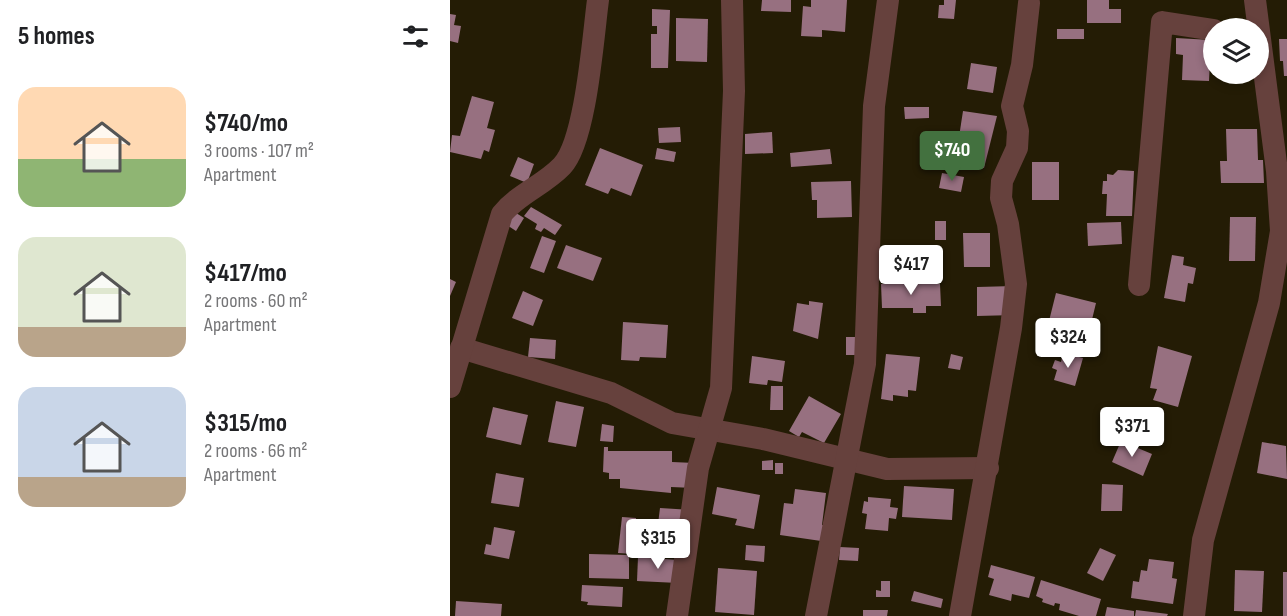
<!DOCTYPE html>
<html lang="en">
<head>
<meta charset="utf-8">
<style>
  body { margin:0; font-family:"Sofia Sans Condensed",sans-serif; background:#f6f6f6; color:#202124; height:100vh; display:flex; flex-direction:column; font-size:22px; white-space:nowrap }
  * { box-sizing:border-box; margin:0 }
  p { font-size:20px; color:#757577 }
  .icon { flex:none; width:33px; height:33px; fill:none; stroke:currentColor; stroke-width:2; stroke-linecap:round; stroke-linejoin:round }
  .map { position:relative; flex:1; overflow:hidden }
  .sheet { display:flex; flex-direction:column; background:#fff; width:450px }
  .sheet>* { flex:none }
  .buttons { position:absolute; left:753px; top:18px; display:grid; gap:12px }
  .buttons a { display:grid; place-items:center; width:66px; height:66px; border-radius:50%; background:#fff; box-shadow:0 3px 9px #0003; font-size:30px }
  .price { position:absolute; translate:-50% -51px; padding:0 14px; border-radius:6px; background:#fff; color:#222; font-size:20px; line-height:39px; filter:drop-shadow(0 2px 3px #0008) }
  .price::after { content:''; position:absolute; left:50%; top:36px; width:18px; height:14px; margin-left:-9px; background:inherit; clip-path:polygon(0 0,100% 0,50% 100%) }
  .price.selected { background:#43713f; color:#fff }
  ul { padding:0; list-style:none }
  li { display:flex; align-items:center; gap:18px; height:150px; padding:0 18px }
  li span { display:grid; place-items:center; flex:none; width:168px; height:120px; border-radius:18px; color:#555 }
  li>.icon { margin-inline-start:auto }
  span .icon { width:72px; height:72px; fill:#fffc; stroke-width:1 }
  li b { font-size:26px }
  h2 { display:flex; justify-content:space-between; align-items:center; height:72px; padding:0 18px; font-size:26px }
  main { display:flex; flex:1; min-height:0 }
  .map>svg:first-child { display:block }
  .building { fill:#977080 }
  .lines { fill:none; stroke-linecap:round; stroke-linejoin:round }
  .street { stroke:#66413d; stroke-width:22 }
</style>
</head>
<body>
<main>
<section class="sheet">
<h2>5 homes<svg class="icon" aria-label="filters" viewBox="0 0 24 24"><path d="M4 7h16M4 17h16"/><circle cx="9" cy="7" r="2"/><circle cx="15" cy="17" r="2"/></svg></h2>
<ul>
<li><span style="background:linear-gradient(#ffd9b3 60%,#8fb573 0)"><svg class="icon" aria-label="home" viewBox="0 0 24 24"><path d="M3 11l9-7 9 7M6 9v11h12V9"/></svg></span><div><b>$740/mo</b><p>3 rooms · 107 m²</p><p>Apartment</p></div></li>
<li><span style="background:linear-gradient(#dfe7d0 75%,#b9a48a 0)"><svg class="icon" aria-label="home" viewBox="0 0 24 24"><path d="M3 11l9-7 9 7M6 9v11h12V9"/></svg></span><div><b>$417/mo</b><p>2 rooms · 60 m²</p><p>Apartment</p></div></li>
<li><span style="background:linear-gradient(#c9d6e8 75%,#b9a48a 0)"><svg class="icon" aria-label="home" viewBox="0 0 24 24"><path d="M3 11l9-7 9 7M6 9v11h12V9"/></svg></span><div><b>$315/mo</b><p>2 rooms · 66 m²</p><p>Apartment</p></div></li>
</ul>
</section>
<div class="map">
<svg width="837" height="616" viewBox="0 0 837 616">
  <rect width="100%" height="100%" fill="#241c05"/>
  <!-- building -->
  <g class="building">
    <polygon points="312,0 341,0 341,12 311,11"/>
    <polygon points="361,0 397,0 395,32 372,30 372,37 351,36 353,6 361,7"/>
    <polygon points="494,0 506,0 504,19 488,18 489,5 494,5"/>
    <polygon points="637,0 659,0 659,9 671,9 671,23 637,23"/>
    <polygon points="202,9 220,10 218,68 201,68 201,34 207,34 207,26 202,26"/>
    <polygon points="0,14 6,15 4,25 11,26 8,43 0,41"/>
    <polygon points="226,18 258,19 257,62 226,61"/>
    <rect x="607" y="29" width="27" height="10"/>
    <polygon points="726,38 761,40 759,81 732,80 733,55 726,54"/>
    <polygon points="829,39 837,39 837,76 834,76 833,61 830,61"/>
    <polygon points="521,63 547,67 543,93 517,89"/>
    <polygon points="22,96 44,102 37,128 45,130 39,152 34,150 31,159 0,152 2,135 10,136"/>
    <polygon points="454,107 479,107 479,118 455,119"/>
    <polygon points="513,111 547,116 534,168 505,163"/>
    <polygon points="230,127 231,142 209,143 208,128"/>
    <polygon points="776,129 807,129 808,160 813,160 814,183 771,183 770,161 777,161"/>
    <polygon points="322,132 323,153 295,154 295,134"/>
    <polygon points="150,148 193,165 181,196 161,188 158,194 135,185"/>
    <polygon points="207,148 226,152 224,162 205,159"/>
    <polygon points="380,149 382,164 341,167 340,153"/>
    <polygon points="68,157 84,164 77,183 60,176"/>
    <rect x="582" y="162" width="27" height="38"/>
    <polygon points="668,170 684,171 682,216 656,216 657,194 652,194 653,181 657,181 657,174 663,175"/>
    <polygon points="492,173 514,177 511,192 489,188"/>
    <polygon points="401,181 402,217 367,218 367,200 362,200 361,182"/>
    <polygon points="81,207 112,225 105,235 94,228 91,232 85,229 87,224 74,216"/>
    <polygon points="63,211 74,218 66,231 54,223"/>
    <polygon points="780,217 806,217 805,261 779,261"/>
    <rect x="485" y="221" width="11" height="19"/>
    <polygon points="671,222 672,244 638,246 637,223"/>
    <polygon points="513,233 540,233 540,267 514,267"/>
    <polygon points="92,236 106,241 94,273 80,268"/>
    <polygon points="116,245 152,258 143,281 107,268"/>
    <polygon points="722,255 734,257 733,265 746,268 743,284 738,283 735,302 714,298"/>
    <polygon points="0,279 6,282 0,296"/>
    <polygon points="431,284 490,284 491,306 476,306 476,313 463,313 463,308 432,308"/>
    <polygon points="564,286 565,315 527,316 527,287"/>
    <polygon points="73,291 93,300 83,326 62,318"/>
    <polygon points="606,293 646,303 639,332 619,328 618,333 597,329"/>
    <polygon points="359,301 373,303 368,339 343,331 347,303 359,305"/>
    <polygon points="173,322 218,325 216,358 190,357 189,361 171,360"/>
    <rect x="396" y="337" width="14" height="18"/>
    <polygon points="80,338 106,340 105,359 78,357"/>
    <polygon points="708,346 742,356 728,407 703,400 707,389 700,388"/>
    <polygon points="613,353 633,358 625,386 604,380 607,370 602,368 605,360 611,362"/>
    <polygon points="436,354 470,357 466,391 458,390 458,397 443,395 443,401 431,399"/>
    <polygon points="501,354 513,357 510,370 498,368"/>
    <polygon points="302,356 335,361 332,382 318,380 317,385 299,383"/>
    <polygon points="321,386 333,386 333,410 320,410"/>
    <polygon points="359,396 391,414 374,443 352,432 349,437 339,431"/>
    <polygon points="106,401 134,407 126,447 98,442"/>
    <polygon points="43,407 78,415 71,445 36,437"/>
    <polygon points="152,424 164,426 163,442 150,441"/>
    <polygon points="671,441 702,454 693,476 662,462"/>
    <polygon points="812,442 836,446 837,479 807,473"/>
    <polygon points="154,447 158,447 158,451 222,451 222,462 245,463 244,488 221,487 221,493 170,488 170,479 159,479 159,473 153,472"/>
    <polygon points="323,460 323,470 312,470 312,461"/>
    <rect x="325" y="463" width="8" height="11"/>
    <polygon points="46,473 74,478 69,507 41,503"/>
    <polygon points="652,484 673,485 672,511 651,511"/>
    <polygon points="454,486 504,489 502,520 452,517"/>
    <polygon points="267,487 310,495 304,529 285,525 287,519 262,514"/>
    <polygon points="345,489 376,493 372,525 380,526 378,542 330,535 334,503 343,504"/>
    <polygon points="418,497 441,499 440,507 448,508 446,519 439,518 438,531 415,529 417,514 412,513 414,501 418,502"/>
    <polygon points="210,508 242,510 241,526 208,524"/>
    <polygon points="172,517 186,518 183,554 168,553"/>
    <polygon points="44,527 65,531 59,559 34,554 36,544 41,545"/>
    <polygon points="186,529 211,530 210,548 186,547"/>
    <polygon points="215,530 236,532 235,551 213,549"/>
    <polygon points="296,545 315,546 314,562 295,560"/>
    <polygon points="390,547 409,548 408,561 389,560"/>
    <polygon points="650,548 666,555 653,581 637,573"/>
    <polygon points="139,554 179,555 179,579 139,578"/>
    <polygon points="188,557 229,560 228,583 187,581"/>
    <polygon points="699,559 724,562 722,578 727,579 723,604 681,598 683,581 689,582 691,570 697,571"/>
    <polygon points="541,565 585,577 579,598 562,594 561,601 539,595 544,579 538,577"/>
    <polygon points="268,568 307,571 304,615 265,612"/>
    <polygon points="785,570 814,571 812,612 784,611"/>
    <rect x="833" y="572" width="4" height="44"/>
    <polygon points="591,580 651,599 646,616 629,616 609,610 610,604 605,603 604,606 592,602 593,599 586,596"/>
    <polygon points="431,581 440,581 440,597 426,597 426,590 431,591"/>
    <polygon points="132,585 173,587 172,607 137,605 138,602 131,601"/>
    <polygon points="464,591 493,599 491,608 461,601"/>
    <polygon points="6,601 52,604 51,616 5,616"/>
    <polygon points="657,607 684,611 684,616 655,616"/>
    <polygon points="413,610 438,610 437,616 413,616"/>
    <polygon points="686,610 718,614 717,616 685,616"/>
  </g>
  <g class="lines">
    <!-- street -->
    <g class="street">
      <polyline points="689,285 712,22 764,30"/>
      <polyline points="11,348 161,393 222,423 313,439 437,469 538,468"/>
      <path d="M 0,387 L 52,214 C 68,194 94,185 112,166 C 136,141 143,37 148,0"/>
      <polyline points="227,616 248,468 271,388 284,91 282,0"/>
      <polyline points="366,616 415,364 424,106 438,0"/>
      <polyline points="510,616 561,328 566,284 558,224 551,198 552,181 567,148 568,131 562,106 572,65 579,3"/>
      <polyline points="744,616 753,540 819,303 831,231 827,171 805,0"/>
    </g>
  </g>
</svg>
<div class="buttons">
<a><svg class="icon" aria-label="layers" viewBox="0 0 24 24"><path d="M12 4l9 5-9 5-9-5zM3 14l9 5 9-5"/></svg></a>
</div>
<b class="price selected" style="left:502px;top:182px">$740</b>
<b class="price" style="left:461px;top:296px">$417</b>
<b class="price" style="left:618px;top:369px">$324</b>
<b class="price" style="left:682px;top:458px">$371</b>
<b class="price" style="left:208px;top:570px">$315</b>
</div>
</main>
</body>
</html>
